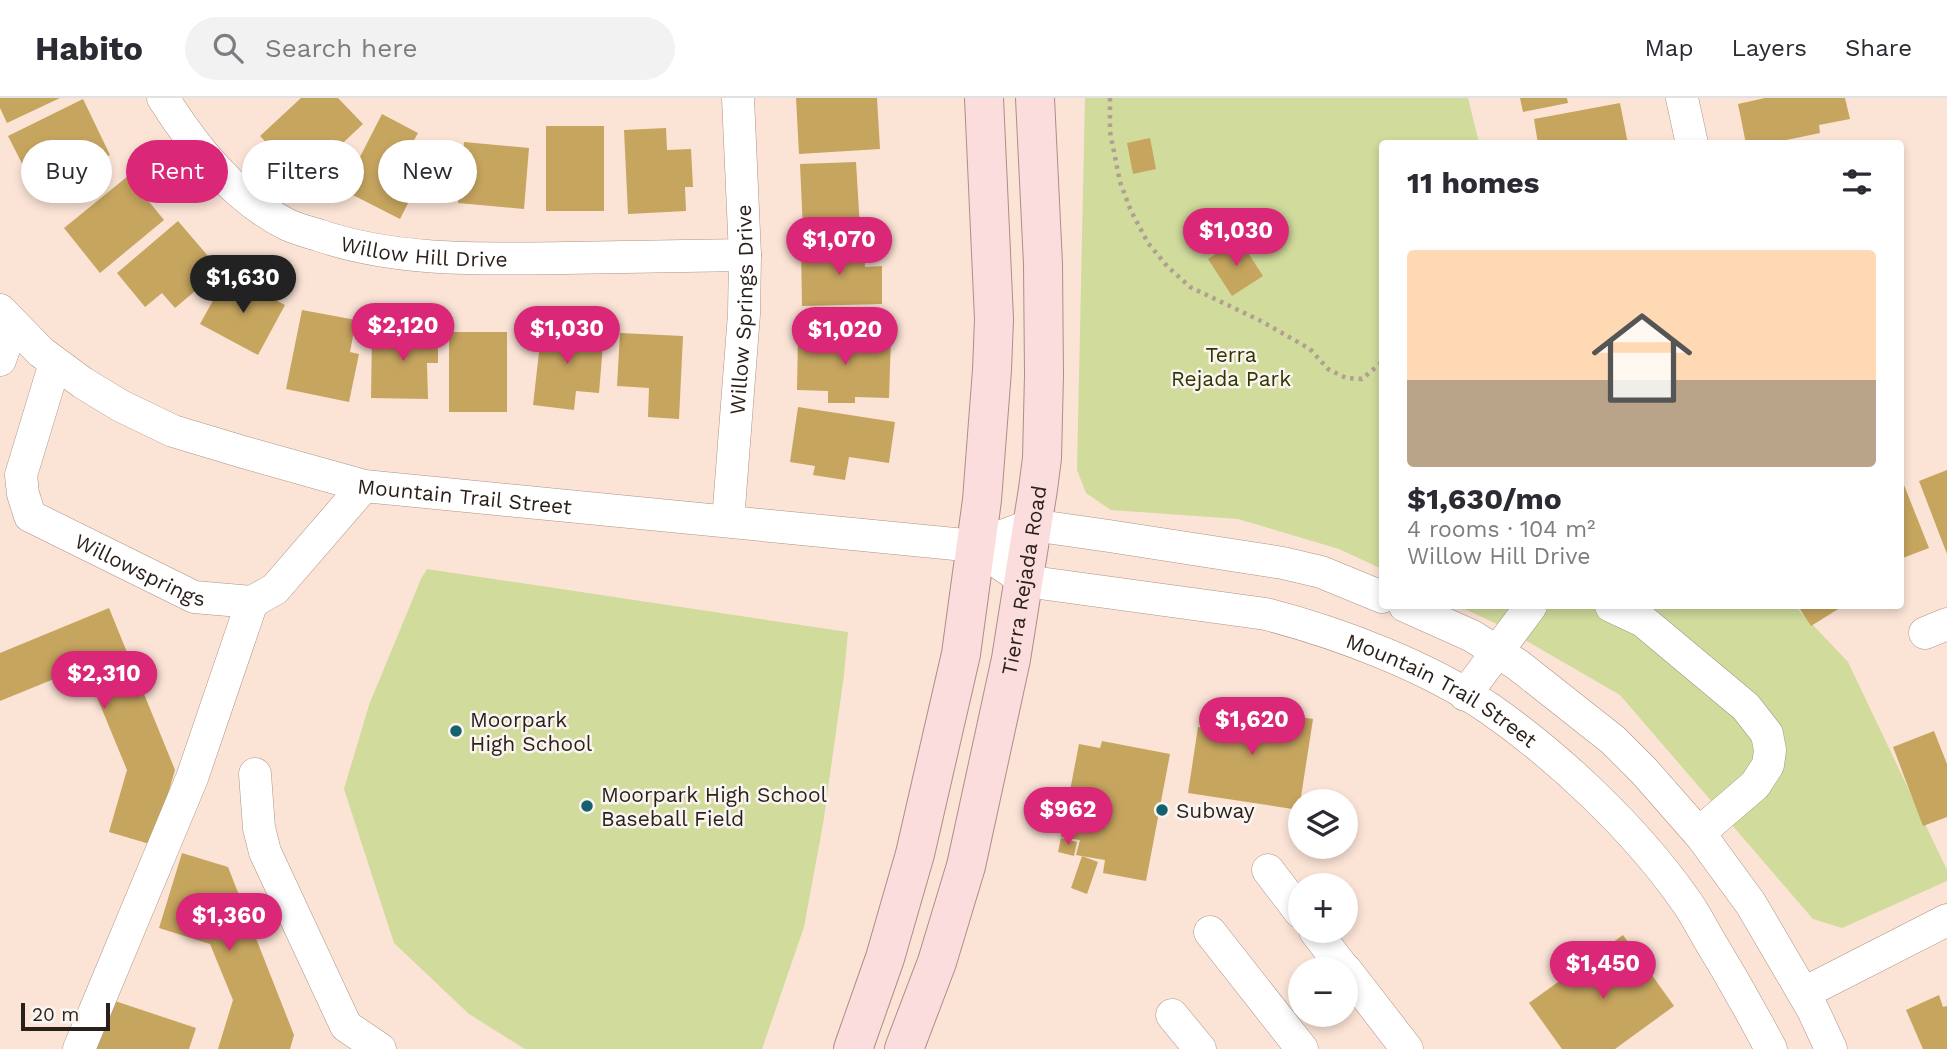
<!DOCTYPE html>
<html lang="en">
<head>
<meta charset="utf-8">
<style>
  body { margin:0; font-family:"Work Sans",sans-serif; background:#f2f2f3; color:#2b2b33; height:100vh; display:flex; flex-direction:column; font-size:26px; white-space:nowrap }
  * { box-sizing:border-box; margin:0 }
  p { font-size:23px; color:#7c7c81 }
  .icon { flex:none; width:38px; height:38px; fill:none; stroke:currentColor; stroke-width:2; stroke-linecap:round; stroke-linejoin:round }
  .map { position:relative; flex:1; overflow:hidden }
  .side { position:absolute; left:1379px; top:42px; width:525px; height:469px; display:flex; flex-direction:column; background:#fff; border-radius:7px; box-shadow:0 4px 10px #0003 }
  .side>* { flex:none }
  .banner { position:absolute; left:21px; top:42px; width:665px; height:63px; display:flex; gap:14px }
  .tools { position:absolute; left:1288px; top:691px; display:grid; gap:14px }
  .tools a { display:grid; place-items:center; width:70px; height:70px; border-radius:50%; background:#fff; box-shadow:0 4px 10px #0003; font-size:35px }
  .scale { position:absolute; left:21px; bottom:18px; width:89px; box-sizing:border-box; padding-left:7px; border:4px solid #2a1f19; border-top:0; font-size:19px; line-height:24px; white-space:nowrap; color:#2a1f19; -webkit-text-stroke:5px #fbf5f2; paint-order:stroke }
  .price { position:absolute; translate:-50% -60px; padding:0 16px; border-radius:24px; background:#db2777; color:#fff; font-size:23px; line-height:46px; filter:drop-shadow(0 2px 4px #0008) }
  .price::after { content:''; position:absolute; left:50%; top:42px; width:21px; height:16px; margin-left:-10px; background:inherit; clip-path:polygon(0 0,100% 0,50% 100%) }
  .price.on { background:#222; color:#fff }
  ul { padding:0; list-style:none }
  li { display:grid; align-content:center; gap:14px; height:371px; padding:0 28px }
  li span { display:grid; place-items:center; height:217px; border-radius:7px; color:#555 }
  li>.icon { margin-inline-start:auto }
  span .icon { width:126px; height:126px; fill:#fffc; stroke-width:1 }
  li b { font-size:30px }
  h2 { display:flex; justify-content:space-between; align-items:center; height:84px; padding:0 28px; font-size:30px }
  .tag { padding:0 24px; border-radius:32px; background:#fff; box-shadow:0 4px 10px #0003; font-size:24px; line-height:63px }
  .tag.on { background:#db2777; color:#fff }
  header { display:flex; align-items:center; gap:42px; box-sizing:border-box; height:98px; padding:0 35px; background:#fff; border-bottom:2px solid #e1e1e2 }
  header strong { font-size:33px }
  nav { display:flex; gap:38px; margin-inline-start:auto; font-size:24px }
  .search { width:490px; height:63px; background:#f2f2f3; display:flex; align-items:center; gap:18px; box-sizing:border-box; padding:0 24px; border-radius:38px; color:#7c7c81; font-size:26px }
  .map>svg:first-child { display:block }
  .green { fill:#d0db9c }
  .building { fill:#c6a55f }
  .lines { fill:none; stroke-linecap:round; stroke-linejoin:round }
  .minor-casing { stroke:#ad9383; stroke-width:33 }
  .major-casing { stroke:#af8c89; stroke-width:40 }
  .path { stroke:#b19f93; stroke-width:4.5; stroke-dasharray:3.5 5; stroke-linecap:butt }
  .minor { stroke:#fff; stroke-width:32 }
  .major { stroke:#fadddc; stroke-width:38 }
  .poi-dot { fill:#16616e; stroke:#fbf5f2; stroke-width:2.5 }
  .labels { text-anchor:middle; dominant-baseline:central; stroke-width:5; stroke-linejoin:round; paint-order:stroke }
  .street-label { font-size:21px; fill:#2a1f19; stroke:#fbf5f2 }
  .park-label { font-size:21px; fill:#313700; stroke:#fbf5f2 }
  .poi-label { font-size:21px; fill:#2a1f19; stroke:#fbf5f2; text-anchor:start }
</style>
</head>
<body>
<header>
<strong>Habito</strong>
<div class="search"><svg class="icon" aria-label="search" viewBox="0 0 24 24"><circle cx="10" cy="10" r="6"/><path d="M15 15l6 6"/></svg>Search here</div>
<nav><a>Map</a><a>Layers</a><a>Share</a></nav>
</header>
<div class="map">
<svg width="1947" height="951" viewBox="0 0 1947 951">
  <rect width="100%" height="100%" fill="#fbe4d6"/>
  <!-- green -->
  <g class="green">
    <polygon points="1085,0 1468,0 1479,45 1382,46 1382,471 1339,451 1238,421 1111,412 1086,395 1077,372"/>
    <polygon points="427,471 848,534 844,577 823,726 804,829 762,951 525,951 469,916 394,845 344,691 369,607 421,481"/>
    <polygon points="1458,508 1795,508 1848,564 1947,772 1947,783 1842,830 1813,821 1620,597 1499,527"/>
  </g>
  <!-- building -->
  <g class="building">
    <polygon points="0,0 60,0 7,25 0,10"/>
    <polygon points="301,0 338,0 363,26 328,59 326,56 300,80 260,38"/>
    <polygon points="796,0 877,0 880,51 799,56"/>
    <polygon points="1520,0 1567,0 1568,5 1523,14"/>
    <polygon points="1765,0 1845,0 1850,21 1819,27 1820,35 1767,46 1746,46 1738,6"/>
    <polygon points="83,1 110,57 36,93 8,38"/>
    <polygon points="1620,5 1628,46 1538,46 1534,21"/>
    <polygon points="382,16 418,35 408,53 429,64 400,121 343,92"/>
    <rect x="546" y="28" width="58" height="85"/>
    <polygon points="666,30 667,52 691,51 693,89 685,89 686,113 628,116 624,32"/>
    <polygon points="1150,40 1156,71 1133,76 1127,45"/>
    <polygon points="464,44 529,50 524,111 458,105"/>
    <polygon points="856,64 860,130 803,132 800,66"/>
    <polygon points="128,78 164,122 100,175 64,130"/>
    <polygon points="178,123 220,172 175,210 162,195 145,209 117,175"/>
    <polygon points="1239,141 1263,178 1232,198 1208,161"/>
    <polygon points="864,147 865,169 882,168 882,206 802,208 801,149"/>
    <polygon points="227,177 285,207 258,257 200,226"/>
    <polygon points="302,212 356,222 350,254 359,256 349,304 286,291"/>
    <polygon points="542,228 604,235 599,295 576,293 574,312 533,307"/>
    <polygon points="394,229 438,230 438,265 427,265 428,301 371,300 372,236 394,236"/>
    <rect x="449" y="234" width="58" height="80"/>
    <polygon points="620,235 683,238 679,321 648,319 649,290 617,288"/>
    <polygon points="798,237 891,239 889,300 855,299 855,305 828,305 828,293 797,292"/>
    <polygon points="798,309 895,324 889,365 849,359 845,382 813,377 815,368 790,364"/>
    <polygon points="1947,372 1947,456 1919,383"/>
    <polygon points="1900,377 1929,450 1900,461"/>
    <polygon points="1798,508 1843,508 1811,528"/>
    <polygon points="109,510 175,672 153,747 109,734 127,672 87,575 76,572 0,603 0,555"/>
    <polygon points="1213,605 1313,621 1299,712 1188,695 1198,629 1209,631"/>
    <polygon points="1934,633 1947,666 1947,719 1923,728 1893,649"/>
    <polygon points="1102,643 1170,656 1146,783 1103,775 1105,762 1076,757 1080,742 1061,739 1079,646 1100,650"/>
    <polygon points="1061,740 1077,744 1074,758 1058,754"/>
    <polygon points="182,755 228,769 294,937 290,951 218,951 233,902 210,846 159,830"/>
    <polygon points="1082,758 1098,764 1087,796 1071,790"/>
    <polygon points="1623,837 1674,908 1615,951 1562,951 1529,905"/>
    <polygon points="1939,897 1943,909 1947,908 1947,951 1923,951 1906,912"/>
    <polygon points="112,902 196,930 189,951 96,951"/>
  </g>
  <g class="lines">
    <defs>
      <g id="minor">
        <path id="s1" d="M 163,0 C 194,49 234,100 288,127 C 297,131 308,134 318,137 C 397,164 482,161 565,160 C 625,159 685,158 745,157"/>
        <polyline points="1682,0 1692,46"/>
        <path id="s2" d="M 0,212 L 41,254 L 83,285 L 121,308 L 173,333 L 243,354 L 364,388 L 975,448 L 1032,427 L 1109,438 L 1283,465 L 1321,474 L 1382,499"/>
        <polyline points="0,262 13,226"/>
        <path id="s3" d="M 55,265 L 21,377 L 23,396 L 30,418 L 194,499 L 252,504 L 275,491 L 364,388"/>
        <path id="s4" d="M 728,423 L 744,216 L 745,157 L 738,0"/>
        <path id="s5" d="M 975,448 L 1025,483 L 1266,516 C 1339,535 1427,568 1490,611 C 1559,659 1635,731 1683,799 C 1693,812 1700,826 1708,840 C 1730,876 1751,913 1771,951"/>
        <polyline points="1405,508 1472,538 1518,567 1613,642 1644,673 1702,739 1751,806 1813,912 1831,951"/>
        <polyline points="1611,508 1643,523 1746,609 1767,636 1770,652 1768,667 1755,687 1699,735"/>
        <polyline points="1925,535 1947,526"/>
        <polyline points="1465,597 1531,508"/>
        <polyline points="255,676 259,730 265,754 346,928 380,951"/>
        <polyline points="1268,772 1300,814"/>
        <polyline points="1315,833 1345,872"/>
        <polyline points="1210,834 1302,951"/>
        <polyline points="1346,872 1407,951"/>
        <polyline points="1804,895 1947,822"/>
        <polyline points="1172,917 1200,951"/>
        <polyline points="79,951 192,680 252,504"/>
      </g>
      <g id="major">
        <polyline points="853,951 885,860 915,756 961,556 982,402 992,272 994,221 984,0"/>
        <path id="s6" d="M 904,951 L 937,864 L 966,768 L 1011,561 L 1038,391 L 1042,360 L 1044,277 L 1043,166 L 1035,0"/>
      </g>
    </defs>
    <!-- minor casing -->
    <use href="#minor" class="minor-casing"/>
    <!-- major casing -->
    <use href="#major" class="major-casing"/>
    <!-- path -->
    <polyline class="path" points="1110,0 1110,34 1120,84 1131,113 1148,145 1167,168 1190,189 1261,223 1310,251 1328,271 1346,280 1362,281 1382,264"/>
    <!-- minor -->
    <use href="#minor" class="minor"/>
    <!-- major -->
    <use href="#major" class="major"/>
  </g>
  <!-- markers -->
  <g class="poi-dot">
    <circle cx="456" cy="633" r="7"/>
    <circle cx="587" cy="708" r="7"/>
    <circle cx="1162" cy="712" r="7"/>
  </g>
  <g class="labels">
    <!-- street labels -->
    <g class="street-label">
      <text stroke="none"><textPath href="#s1" startOffset="320">Willow Hill Drive</textPath></text>
      <text stroke="none"><textPath href="#s4" startOffset="212">Willow Springs Drive</textPath></text>
      <text stroke="none"><textPath href="#s2" startOffset="513">Mountain Trail Street</textPath></text>
      <text stroke="none"><textPath href="#s3" startOffset="282">Willowsprings</textPath></text>
      <text stroke="none"><textPath href="#s6" startOffset="485">Tierra Rejada Road</textPath></text>
      <text stroke="none"><textPath href="#s5" startOffset="497">Mountain Trail Street</textPath></text>
    </g>
    <!-- park labels -->
    <g class="park-label">
      <text x="1231" y="256">Terra<tspan x="1231" dy="24">Rejada Park</tspan></text>
    </g>
    <!-- poi labels -->
    <g class="poi-label">
      <text x="470" y="621">Moorpark<tspan x="470" dy="24">High School</tspan></text>
      <text x="601" y="696">Moorpark High School<tspan x="601" dy="24">Baseball Field</tspan></text>
      <text x="1176" y="712">Subway</text>
    </g>
  </g>
</svg>
<div class="tools">
<a><svg class="icon" aria-label="layers" viewBox="0 0 24 24"><path d="M12 4l9 5-9 5-9-5zM3 14l9 5 9-5"/></svg></a>
<a>+</a>
<a>−</a>
</div>
<div class="scale">20 m</div>
<b class="price" style="left:1236px;top:170px">$1,030</b>
<b class="price" style="left:839px;top:179px">$1,070</b>
<b class="price on" style="left:243px;top:217px">$1,630</b>
<b class="price" style="left:403px;top:265px">$2,120</b>
<b class="price" style="left:567px;top:268px">$1,030</b>
<b class="price" style="left:845px;top:269px">$1,020</b>
<b class="price" style="left:104px;top:613px">$2,310</b>
<b class="price" style="left:1252px;top:659px">$1,620</b>
<b class="price" style="left:1068px;top:749px">$962</b>
<b class="price" style="left:229px;top:855px">$1,360</b>
<b class="price" style="left:1603px;top:903px">$1,450</b>
<div class="banner">
<a class="tag">Buy</a>
<a class="tag on">Rent</a>
<a class="tag">Filters</a>
<a class="tag">New</a>
</div>
<section class="side">
<h2>11 homes<svg class="icon" aria-label="filters" viewBox="0 0 24 24"><path d="M4 7h16M4 17h16"/><circle cx="9" cy="7" r="2"/><circle cx="15" cy="17" r="2"/></svg></h2>
<ul>
<li><span style="background:linear-gradient(#ffd9b3 60%,#b9a48a 0)"><svg class="icon" aria-label="home" viewBox="0 0 24 24"><path d="M3 11l9-7 9 7M6 9v11h12V9"/></svg></span><div><b>$1,630/mo</b><p>4 rooms · 104 m²</p><p>Willow Hill Drive</p></div></li>
</ul>
</section>
</div>
</body>
</html>
